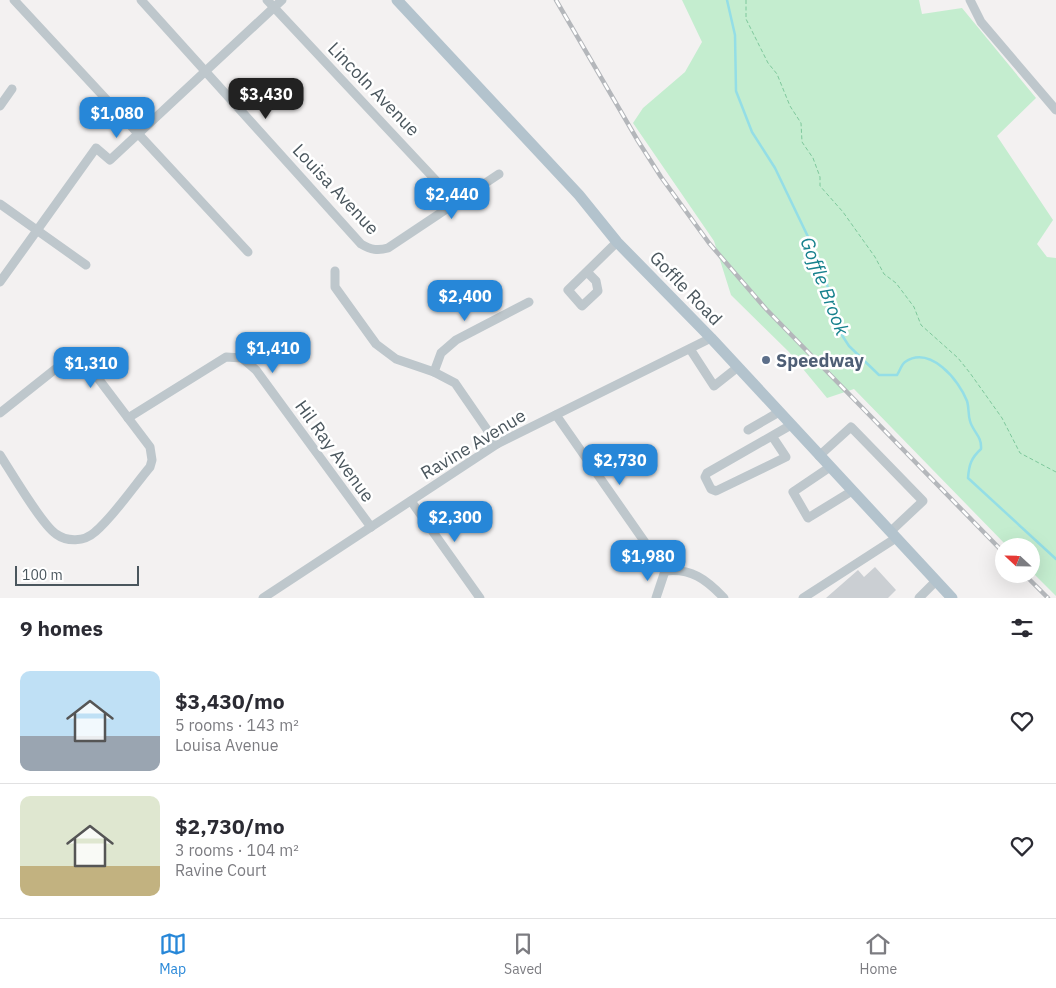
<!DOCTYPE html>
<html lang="en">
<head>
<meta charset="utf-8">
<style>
  body { margin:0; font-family:"IBM Plex Sans",sans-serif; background:#f2f2f3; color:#2b2b33; height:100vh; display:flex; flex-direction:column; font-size:19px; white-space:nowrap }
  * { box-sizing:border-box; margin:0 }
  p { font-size:16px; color:#7c7c81 }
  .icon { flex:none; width:28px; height:28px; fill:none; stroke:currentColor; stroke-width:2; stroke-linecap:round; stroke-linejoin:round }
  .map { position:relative; height:598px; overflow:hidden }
  .details { display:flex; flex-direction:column; background:#fff; flex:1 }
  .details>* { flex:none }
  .needle { width:32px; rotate:292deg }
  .tools { position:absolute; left:995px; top:538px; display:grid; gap:10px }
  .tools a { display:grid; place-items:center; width:45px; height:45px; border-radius:50%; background:#fff; box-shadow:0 5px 20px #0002; font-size:25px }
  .scale { position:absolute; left:15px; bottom:12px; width:124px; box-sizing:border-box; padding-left:5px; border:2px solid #4a565d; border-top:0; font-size:14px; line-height:18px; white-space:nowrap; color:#4a565d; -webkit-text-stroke:4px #fff; paint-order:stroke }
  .price { position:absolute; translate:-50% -42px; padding:0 11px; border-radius:10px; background:#2787d8; color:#fff; font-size:16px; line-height:32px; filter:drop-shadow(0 1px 2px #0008) }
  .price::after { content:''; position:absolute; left:50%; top:30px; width:15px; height:11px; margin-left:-8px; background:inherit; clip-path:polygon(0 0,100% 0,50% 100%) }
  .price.selected { background:#222; color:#fff }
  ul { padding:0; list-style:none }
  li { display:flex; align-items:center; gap:15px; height:125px; padding:0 20px }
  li+li { border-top:1px solid #e1e1e2 }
  li span { display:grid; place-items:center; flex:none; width:140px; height:100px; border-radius:10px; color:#555 }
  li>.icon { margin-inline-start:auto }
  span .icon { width:60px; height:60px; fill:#fffc; stroke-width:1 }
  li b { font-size:21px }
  h2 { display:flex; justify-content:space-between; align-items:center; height:60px; padding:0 20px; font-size:21px }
  .tab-bar { display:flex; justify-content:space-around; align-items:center; height:70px; border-top:1px solid #e1e1e2; background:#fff; font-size:14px; color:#7c7c81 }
  .tab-bar a { display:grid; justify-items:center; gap:2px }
  .tab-bar .selected { color:#2787d8 }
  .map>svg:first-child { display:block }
  .green { fill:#c4edcf }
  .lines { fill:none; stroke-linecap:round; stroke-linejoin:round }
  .stream { stroke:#94dee6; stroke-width:2.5 }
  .building { fill:#cbcfd3 }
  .path { stroke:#7ec89c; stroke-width:1; stroke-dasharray:4 2.5; stroke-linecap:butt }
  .minor { stroke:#bec7cc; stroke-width:9 }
  .major { stroke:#b3c3cd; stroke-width:11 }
  .rail-casing { stroke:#b4b7bb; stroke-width:4.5 }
  .rail { stroke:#fff; stroke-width:2.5; stroke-dasharray:8; stroke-linecap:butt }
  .service-dot { fill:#5c6f8a; stroke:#fff; stroke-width:2 }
  .labels { text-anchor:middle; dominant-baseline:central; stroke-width:5; stroke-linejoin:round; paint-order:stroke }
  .street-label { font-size:18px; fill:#4a565d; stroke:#fff }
  .service-label { font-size:18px; font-weight:bold; fill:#4e5e75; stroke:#fff; text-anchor:start }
  .water-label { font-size:19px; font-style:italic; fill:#16818d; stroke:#fff }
</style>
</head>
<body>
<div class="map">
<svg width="1056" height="598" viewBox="0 0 1056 598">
  <rect width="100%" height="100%" fill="#f3f1f1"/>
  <!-- green -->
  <polygon class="green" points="682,0 919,0 922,14 962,8 1036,98 997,136 1053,220 1037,244 1047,257 1056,258 1056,596 1031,571 1031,546 1007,546 854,389 827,398 789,352 731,295 714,241 633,123 643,108 685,72 702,42"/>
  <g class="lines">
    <!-- stream -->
    <path class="stream" d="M 727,0 L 735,35 L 736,91 L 752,132 L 775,168 L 823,268 L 838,329 L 849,346 L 879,375 L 897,375 C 900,371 901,365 905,362 C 930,345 959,380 967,401 C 969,407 968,414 970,421 C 973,432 982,436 981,449 C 971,458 969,465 968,478 L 1056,559"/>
  </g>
  <!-- building -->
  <polygon class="building" points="875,567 896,590 888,598 826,598 858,570 864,577"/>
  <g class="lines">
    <!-- path -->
    <polyline class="path" points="746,0 746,19 768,63 777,74 790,106 801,123 802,142 813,158 820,177 820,186 843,212 875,257 884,274 896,283 914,307 921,325 958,358 970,373 1002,418 1020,453 1056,472"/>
    <!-- minor -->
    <g class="minor">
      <polyline points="14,0 248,252"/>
      <path d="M 141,0 L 361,244 C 371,250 378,251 388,248 L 499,174"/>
      <polyline points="267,0 457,203"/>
      <polyline points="970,0 981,22 1056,110"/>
      <polyline points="0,106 12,89"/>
      <polyline points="0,204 86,265"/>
      <polyline points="335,271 335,287 376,344 396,359 434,372 455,383 497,444"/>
      <polyline points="587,272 596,281 598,291 582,306 568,290 617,242"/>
      <polyline points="0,282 96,148 110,160 282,0"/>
      <polyline points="690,349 714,386 738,367"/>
      <polyline points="434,372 441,353 456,340 529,302"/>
      <path d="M 0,413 L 68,359 L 79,358 L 88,365 L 150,447 L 152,460 L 150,467 C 134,486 114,516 95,532 C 84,542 67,542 56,534 C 42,525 11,472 0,455"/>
      <polyline points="556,415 665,571"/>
      <polyline points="128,418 226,357 242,358 256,370 371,527"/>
      <polyline points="748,430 779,412"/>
      <polyline points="772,436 786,457 716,491 711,489 705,477 707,473 791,425"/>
      <polyline points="819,456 851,427 923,501 890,532"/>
      <polyline points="830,467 793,492 808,518 852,491"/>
      <polyline points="411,501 480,598"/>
      <path d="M 665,571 C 691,568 706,579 724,598"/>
      <polyline points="263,598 497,444 711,338"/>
      <polyline points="656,598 665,571"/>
      <polyline points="803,598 896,538"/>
      <polyline points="919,598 936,581"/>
    </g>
    <!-- major -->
    <polyline class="major" points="397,0 579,195 617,242 711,338 952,598"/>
    <defs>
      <g id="rail">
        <polyline points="556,0 638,141 661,177 709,243 766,309 1004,553"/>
        <polyline points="1024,574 1048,598"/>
      </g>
    </defs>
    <!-- rail casing -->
    <use href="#rail" class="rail-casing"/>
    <!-- rail -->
    <use href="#rail" class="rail"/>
  </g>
  <!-- markers -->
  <circle class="service-dot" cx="766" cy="360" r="5"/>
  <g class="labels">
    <!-- street labels -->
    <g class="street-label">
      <text transform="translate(374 89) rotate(46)">Lincoln Avenue</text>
      <text transform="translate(336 189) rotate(47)">Louisa Avenue</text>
      <text transform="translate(686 288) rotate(46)">Goffle Road</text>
      <text transform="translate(473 444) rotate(-31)">Ravine Avenue</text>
      <text transform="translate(335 451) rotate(54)">Hil Ray Avenue</text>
    </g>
    <!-- service labels -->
    <g class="service-label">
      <text x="776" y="360">Speedway</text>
    </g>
    <!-- water labels -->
    <g class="water-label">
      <text transform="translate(825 286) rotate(69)">Goffle Brook</text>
    </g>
  </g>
</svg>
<div class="tools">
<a><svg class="needle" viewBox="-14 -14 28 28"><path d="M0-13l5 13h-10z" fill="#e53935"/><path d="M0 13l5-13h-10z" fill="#7c7c81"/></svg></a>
</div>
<div class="scale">100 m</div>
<b class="price selected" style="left:266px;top:120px">$3,430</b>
<b class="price" style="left:117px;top:139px">$1,080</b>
<b class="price" style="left:452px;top:220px">$2,440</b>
<b class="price" style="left:465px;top:322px">$2,400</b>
<b class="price" style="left:273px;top:374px">$1,410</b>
<b class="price" style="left:91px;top:389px">$1,310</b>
<b class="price" style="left:620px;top:486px">$2,730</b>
<b class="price" style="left:455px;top:543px">$2,300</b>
<b class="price" style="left:648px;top:582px">$1,980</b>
</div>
<section class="details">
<h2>9 homes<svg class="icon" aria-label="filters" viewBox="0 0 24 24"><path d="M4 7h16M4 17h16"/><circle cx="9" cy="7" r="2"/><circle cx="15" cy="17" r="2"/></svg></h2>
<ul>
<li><span style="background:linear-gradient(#bfe0f5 65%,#9aa5b1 0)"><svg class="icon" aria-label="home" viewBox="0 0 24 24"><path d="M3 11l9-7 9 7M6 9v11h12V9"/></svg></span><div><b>$3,430/mo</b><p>5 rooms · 143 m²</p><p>Louisa Avenue</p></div><svg class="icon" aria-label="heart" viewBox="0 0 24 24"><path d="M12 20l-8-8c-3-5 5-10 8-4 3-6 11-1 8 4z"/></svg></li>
<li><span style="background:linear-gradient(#dfe7d0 70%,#c2b280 0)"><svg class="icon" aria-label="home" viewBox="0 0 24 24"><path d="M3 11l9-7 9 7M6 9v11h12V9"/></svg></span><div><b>$2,730/mo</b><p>3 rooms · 104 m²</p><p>Ravine Court</p></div><svg class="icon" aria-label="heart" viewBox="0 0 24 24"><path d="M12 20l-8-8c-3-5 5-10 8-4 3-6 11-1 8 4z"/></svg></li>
</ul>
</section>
<nav class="tab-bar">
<a class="selected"><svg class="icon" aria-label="map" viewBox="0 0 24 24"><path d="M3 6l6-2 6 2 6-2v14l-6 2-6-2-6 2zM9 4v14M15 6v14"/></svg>Map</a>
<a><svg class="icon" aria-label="saved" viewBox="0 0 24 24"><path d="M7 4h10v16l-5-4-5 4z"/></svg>Saved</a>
<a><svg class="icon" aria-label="home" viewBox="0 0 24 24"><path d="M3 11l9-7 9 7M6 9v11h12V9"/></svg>Home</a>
</nav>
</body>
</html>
